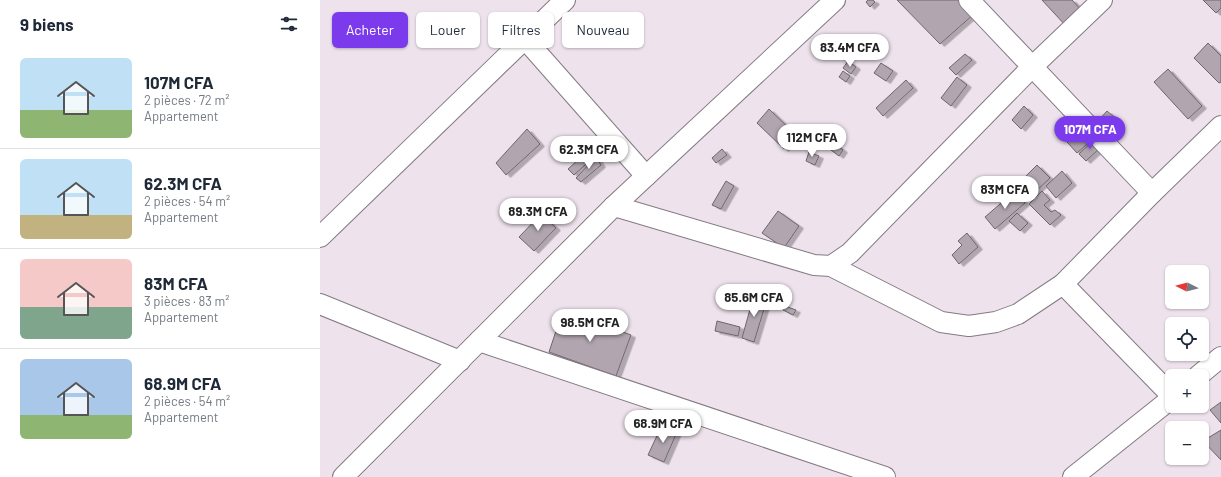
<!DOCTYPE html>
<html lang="fr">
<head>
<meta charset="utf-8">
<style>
  body { margin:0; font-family:Barlow,sans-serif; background:#f2f2f3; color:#1f2937; height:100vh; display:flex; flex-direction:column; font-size:15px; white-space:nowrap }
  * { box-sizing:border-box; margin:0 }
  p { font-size:13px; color:#747a83 }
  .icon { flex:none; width:22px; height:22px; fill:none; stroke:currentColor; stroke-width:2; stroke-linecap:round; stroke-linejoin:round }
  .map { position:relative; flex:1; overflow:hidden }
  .drawer { display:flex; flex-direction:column; background:#fff; width:320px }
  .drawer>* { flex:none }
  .hud { position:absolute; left:12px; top:12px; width:380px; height:36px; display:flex; gap:8px }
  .needle { width:26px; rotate:276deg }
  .controls { position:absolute; left:845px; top:265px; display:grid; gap:8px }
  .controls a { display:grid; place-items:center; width:44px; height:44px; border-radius:6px; background:#fff; box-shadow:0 1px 3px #0004; font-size:20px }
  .price { position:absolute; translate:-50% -34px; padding:0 9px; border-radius:14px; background:#fff; color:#222; font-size:13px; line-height:26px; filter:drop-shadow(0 1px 2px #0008) }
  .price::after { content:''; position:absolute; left:50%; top:24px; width:12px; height:9px; margin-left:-6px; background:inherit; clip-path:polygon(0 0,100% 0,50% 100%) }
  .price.active { background:#7c3aed; color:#fff }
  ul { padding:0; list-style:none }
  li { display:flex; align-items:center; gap:12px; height:100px; padding:0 20px }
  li+li { border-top:1px solid #e0e1e3 }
  li span { display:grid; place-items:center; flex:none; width:112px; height:80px; border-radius:6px; color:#555 }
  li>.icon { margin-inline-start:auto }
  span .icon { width:48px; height:48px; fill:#fffc; stroke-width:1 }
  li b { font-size:17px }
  h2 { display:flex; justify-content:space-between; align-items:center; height:48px; padding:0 20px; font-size:17px }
  .chip { padding:0 14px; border-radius:6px; background:#fff; box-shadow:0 1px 3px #0004; font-size:14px; line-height:36px }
  .chip.active { background:#7c3aed; color:#fff }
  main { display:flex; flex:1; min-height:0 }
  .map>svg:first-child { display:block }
  .building { fill:#b1a6b0; stroke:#6e656e; filter:url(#shadow) }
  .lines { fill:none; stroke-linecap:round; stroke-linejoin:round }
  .minor-casing { stroke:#847a83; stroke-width:22 }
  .minor { stroke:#fff; stroke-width:20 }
</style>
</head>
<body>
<main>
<section class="drawer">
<h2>9 biens<svg class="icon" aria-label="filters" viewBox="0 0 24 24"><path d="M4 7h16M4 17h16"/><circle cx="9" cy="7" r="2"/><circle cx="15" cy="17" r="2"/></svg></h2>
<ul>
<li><span style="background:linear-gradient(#bfe0f5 65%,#8fb573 0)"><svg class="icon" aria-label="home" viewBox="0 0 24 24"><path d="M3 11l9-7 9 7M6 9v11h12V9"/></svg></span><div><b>107M CFA</b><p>2 pièces · 72 m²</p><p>Appartement</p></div></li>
<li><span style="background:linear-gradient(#bfe0f5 70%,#c2b280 0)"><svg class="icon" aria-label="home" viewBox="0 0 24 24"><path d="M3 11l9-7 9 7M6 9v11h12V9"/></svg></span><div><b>62.3M CFA</b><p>2 pièces · 54 m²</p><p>Appartement</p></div></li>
<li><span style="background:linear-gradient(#f6c9c9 60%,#7fa58c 0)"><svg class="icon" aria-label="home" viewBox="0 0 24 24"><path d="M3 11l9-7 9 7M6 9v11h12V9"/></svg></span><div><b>83M CFA</b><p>3 pièces · 83 m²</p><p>Appartement</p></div></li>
<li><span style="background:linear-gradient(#a9c7e8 70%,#8fb573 0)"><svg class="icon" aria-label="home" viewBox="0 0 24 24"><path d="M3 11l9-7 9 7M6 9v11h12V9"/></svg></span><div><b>68.9M CFA</b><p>2 pièces · 54 m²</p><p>Appartement</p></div></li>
</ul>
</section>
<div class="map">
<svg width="901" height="477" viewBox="0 0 901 477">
  <defs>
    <filter id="shadow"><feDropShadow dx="4.5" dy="2.5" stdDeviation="0" flood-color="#0004"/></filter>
  </defs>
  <rect width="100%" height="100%" fill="#eee3ed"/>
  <!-- building -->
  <g class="building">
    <polygon points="548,0 553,0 555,2 550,7 546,2"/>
    <polygon points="577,0 641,0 654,14 620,44"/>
    <polygon points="722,0 752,0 762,11 746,26"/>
    <polygon points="883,0 901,0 901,8 896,13"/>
    <polygon points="888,43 901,56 901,82 899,83 874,58"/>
    <polygon points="645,54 652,60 636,75 629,68"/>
    <polygon points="528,61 536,67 531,74 523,68"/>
    <polygon points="561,63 573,71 566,81 554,73"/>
    <polygon points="848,69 882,106 868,119 834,82"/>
    <polygon points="523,71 530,76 526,82 519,77"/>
    <polygon points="637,77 647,85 631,106 621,98"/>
    <polygon points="586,80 593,88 563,116 556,108"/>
    <polygon points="704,106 713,115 701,129 692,120"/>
    <polygon points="449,109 476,135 464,149 437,123"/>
    <polygon points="787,111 794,117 783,129 776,123"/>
    <polygon points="750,117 773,139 757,153 737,131"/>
    <polygon points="207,129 220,144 186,175 176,163"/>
    <polygon points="504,132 515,138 509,148 498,142"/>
    <polygon points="775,139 781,147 766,161 759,154"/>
    <polygon points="515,144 523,150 519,156 511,150"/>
    <polygon points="402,149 407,155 396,163 392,158"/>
    <polygon points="269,150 275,156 254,175 248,169"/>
    <polygon points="489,152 499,156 495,165 486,161"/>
    <polygon points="276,157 281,165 261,182 256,178"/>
    <polygon points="717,165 730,178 715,192 703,179"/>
    <polygon points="742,171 752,183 736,198 726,186"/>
    <polygon points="406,181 414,186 401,209 392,205"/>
    <polygon points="695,191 705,203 675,229 665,217"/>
    <polygon points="722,191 730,200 724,205 731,212 735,210 741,215 730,225 709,204"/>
    <polygon points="458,211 479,226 464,248 442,233"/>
    <polygon points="697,213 708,223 700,231 689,221"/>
    <polygon points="221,214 236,228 214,251 199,237"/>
    <polygon points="647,233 658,247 639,264 632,255 642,245 638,241"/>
    <polygon points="434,295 447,299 434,342 422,338"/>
    <polygon points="465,306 476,310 473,315 463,310"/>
    <polygon points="243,310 311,335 296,376 229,352"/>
    <polygon points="397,321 420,327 418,336 395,331"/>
    <polygon points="901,402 901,423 890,410"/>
    <polygon points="342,425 357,432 344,462 328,455"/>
    <polygon points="901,430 901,460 883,441"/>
  </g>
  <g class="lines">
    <defs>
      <g id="minor">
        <polyline points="649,0 832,193"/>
        <polyline points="205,39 326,176"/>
        <polyline points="294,206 494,265 511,266 621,322 649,326 676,322 698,314 743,284 832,193 901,126"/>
        <polyline points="0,237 245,0"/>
        <polyline points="511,266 530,253 712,67 782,0"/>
        <polyline points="743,284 852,396"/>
        <polyline points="0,304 140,361"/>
        <polyline points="159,341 565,477"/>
        <polyline points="878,376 901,357"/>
        <polyline points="23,477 294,206 515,0"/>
        <polyline points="753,477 852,398"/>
      </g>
    </defs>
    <!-- minor casing -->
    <use href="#minor" class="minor-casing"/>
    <!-- minor -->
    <use href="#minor" class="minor"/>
  </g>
</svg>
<div class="controls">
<a><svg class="needle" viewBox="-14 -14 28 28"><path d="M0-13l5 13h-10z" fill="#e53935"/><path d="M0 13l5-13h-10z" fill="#747a83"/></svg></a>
<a><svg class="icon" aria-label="locate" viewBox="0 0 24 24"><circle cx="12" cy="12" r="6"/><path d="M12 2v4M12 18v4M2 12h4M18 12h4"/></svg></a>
<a>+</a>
<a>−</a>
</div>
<b class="price" style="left:530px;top:68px">83.4M CFA</b>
<b class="price active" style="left:770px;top:150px">107M CFA</b>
<b class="price" style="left:492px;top:158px">112M CFA</b>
<b class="price" style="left:269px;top:170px">62.3M CFA</b>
<b class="price" style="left:685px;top:210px">83M CFA</b>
<b class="price" style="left:218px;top:232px">89.3M CFA</b>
<b class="price" style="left:434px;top:318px">85.6M CFA</b>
<b class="price" style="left:270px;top:343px">98.5M CFA</b>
<b class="price" style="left:343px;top:444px">68.9M CFA</b>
<div class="hud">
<a class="chip active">Acheter</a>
<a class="chip">Louer</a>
<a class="chip">Filtres</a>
<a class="chip">Nouveau</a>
</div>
</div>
</main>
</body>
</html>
